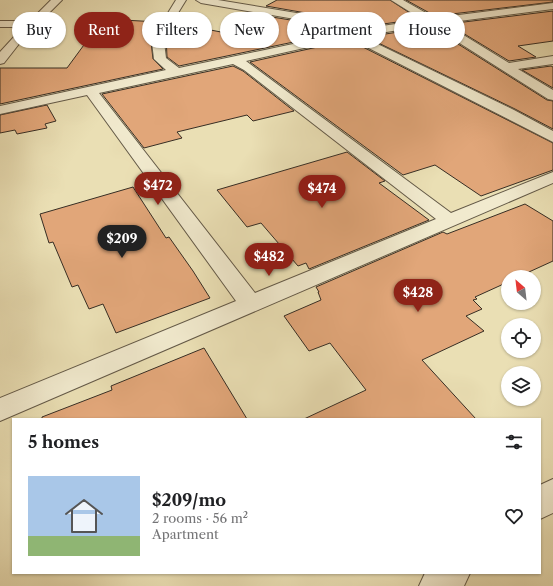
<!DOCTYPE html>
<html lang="en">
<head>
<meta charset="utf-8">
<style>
  body { margin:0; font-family:"Libre Caslon Text",serif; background:#f2f2f2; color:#202124; height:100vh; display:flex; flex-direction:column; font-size:15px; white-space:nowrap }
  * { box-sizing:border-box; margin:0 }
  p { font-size:13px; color:#757577 }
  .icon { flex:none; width:22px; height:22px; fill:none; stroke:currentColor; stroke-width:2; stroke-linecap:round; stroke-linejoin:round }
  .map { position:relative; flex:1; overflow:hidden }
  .drawer { position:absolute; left:12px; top:418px; width:529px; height:156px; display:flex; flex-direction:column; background:#fff; border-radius:0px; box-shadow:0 1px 3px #0004 }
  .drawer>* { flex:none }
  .guide { position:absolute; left:12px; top:12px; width:529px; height:36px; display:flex; gap:8px }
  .needle { width:26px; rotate:332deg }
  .buttons { position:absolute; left:501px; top:270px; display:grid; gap:8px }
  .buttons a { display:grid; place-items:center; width:40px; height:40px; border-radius:50%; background:#fff; box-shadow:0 1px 3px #0004; font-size:20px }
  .price { position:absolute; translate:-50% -34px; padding:0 9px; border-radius:14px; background:#8f2418; color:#fff; font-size:13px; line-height:26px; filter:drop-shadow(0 1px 2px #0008) }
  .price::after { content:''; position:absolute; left:50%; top:24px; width:12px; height:9px; margin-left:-6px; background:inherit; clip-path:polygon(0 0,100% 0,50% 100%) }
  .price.on { background:#222; color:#fff }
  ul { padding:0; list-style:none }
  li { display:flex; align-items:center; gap:12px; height:100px; padding:0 16px }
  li+li { border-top:1px solid #e0e0e0 }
  li span { display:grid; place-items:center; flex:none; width:112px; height:80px; border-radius:0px; color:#555 }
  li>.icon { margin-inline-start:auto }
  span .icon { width:48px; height:48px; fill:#fffc; stroke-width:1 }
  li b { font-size:17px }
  h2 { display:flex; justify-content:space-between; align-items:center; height:48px; padding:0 16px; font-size:17px }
  .pill { padding:0 14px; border-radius:18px; background:#fff; box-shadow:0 1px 3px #0004; font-size:14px; line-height:36px }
  .pill.on { background:#8f2418; color:#fff }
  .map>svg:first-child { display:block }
  .building { fill:#e1a679; stroke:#372e24 }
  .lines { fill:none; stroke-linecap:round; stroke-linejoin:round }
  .street-casing { stroke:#645a48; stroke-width:2 }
  .street { fill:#f1eace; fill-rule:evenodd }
</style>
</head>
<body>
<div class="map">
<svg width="553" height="586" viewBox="0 0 553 586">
  <rect width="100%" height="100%" fill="#eadfb4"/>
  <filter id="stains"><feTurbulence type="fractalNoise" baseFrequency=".005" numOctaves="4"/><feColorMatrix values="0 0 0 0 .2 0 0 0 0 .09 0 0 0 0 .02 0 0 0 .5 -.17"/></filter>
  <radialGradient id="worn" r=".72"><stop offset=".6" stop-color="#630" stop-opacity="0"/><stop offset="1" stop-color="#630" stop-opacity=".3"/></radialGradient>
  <!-- building -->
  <g class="building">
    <polygon points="277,0 390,0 419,19 369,26 363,23 266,6"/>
    <polygon points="406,0 553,0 553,2 435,16"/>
    <polygon points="553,11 553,41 518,46 536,57 509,61 448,24"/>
    <polygon points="254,14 351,30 179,66 167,57 166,35 174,23 221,32"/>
    <polygon points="103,19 160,22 151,42 153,59 163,69 0,104 0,68 67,68"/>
    <polygon points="431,27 547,100 553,101 553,129 515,109 366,37"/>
    <polygon points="349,40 553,143 553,170 481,196 435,165 403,175 250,62"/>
    <polygon points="233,66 243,71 294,111 253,121 247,115 177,132 182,138 144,148 102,94"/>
    <polygon points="551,66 553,67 553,88 522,70"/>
    <polygon points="47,105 56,121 45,124 47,128 17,134 15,130 0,133 0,115"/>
    <polygon points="347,152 385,181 379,183 429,220 309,269 306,263 298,266 261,223 247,227 217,190"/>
    <polygon points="133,187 166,238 169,237 193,271 210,298 116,333 103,304 89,309 78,285 72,287 53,242 49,243 40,214"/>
    <polygon points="525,204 553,221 553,261 518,277 508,277 508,282 475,297 477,299 473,300 482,309 466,316 484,331 422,360 476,419 304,419 366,390 330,343 309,351 284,316 321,300 318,292 319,292 316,287 443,232 447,234"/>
    <polygon points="204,348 247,419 42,419 42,417 112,390 111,386"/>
  </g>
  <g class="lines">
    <defs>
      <g id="street">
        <polygon points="51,0 62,0 22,40 4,63 0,64 0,52 23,27 0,27 0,21 30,21"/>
        <path d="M 176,0 L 186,0 L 165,34 L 164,42 L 166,58 L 179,68 L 359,30 L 201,3 L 196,0 L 218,0 L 363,24 L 367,25 L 368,28 L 423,20 L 391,0 L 403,0 L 435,18 L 553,3 L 553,9 L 444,23 L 509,63 L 553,56 L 553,64 L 518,69 L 553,90 L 553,100 L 548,99 L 431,25 L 361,36 L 514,110 L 553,131 L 553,142 L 349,38 L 246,61 L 451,213 L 553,172 L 553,183 L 0,421 L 0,398 L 236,301 L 87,95 L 0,114 L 0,106 L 166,70 L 154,59 L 152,42 L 155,34 ZM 233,64 L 244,70 L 436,219 L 255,293 L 99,93 Z"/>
        <polygon points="553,479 553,513 540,519 540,485"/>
        <polygon points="425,573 470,573 464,586 419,586"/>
      </g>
    </defs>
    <!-- street casing -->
    <use href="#street" class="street-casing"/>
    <!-- street -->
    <use href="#street" class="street"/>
  </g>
  <rect width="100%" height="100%" filter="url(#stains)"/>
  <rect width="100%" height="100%" fill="url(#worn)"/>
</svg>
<div class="buttons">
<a><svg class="needle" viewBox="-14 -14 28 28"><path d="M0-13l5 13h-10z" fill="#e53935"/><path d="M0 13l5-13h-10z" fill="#757577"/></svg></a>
<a><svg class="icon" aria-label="locate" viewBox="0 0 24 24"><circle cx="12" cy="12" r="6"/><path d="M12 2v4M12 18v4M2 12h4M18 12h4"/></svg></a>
<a><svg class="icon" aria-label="layers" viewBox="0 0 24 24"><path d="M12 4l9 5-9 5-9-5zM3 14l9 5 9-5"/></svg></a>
</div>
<b class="price" style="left:158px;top:206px">$472</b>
<b class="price" style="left:322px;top:209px">$474</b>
<b class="price on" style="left:122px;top:259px">$209</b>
<b class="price" style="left:269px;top:277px">$482</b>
<b class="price" style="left:418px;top:313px">$428</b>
<div class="guide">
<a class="pill">Buy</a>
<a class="pill on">Rent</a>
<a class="pill">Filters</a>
<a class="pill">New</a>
<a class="pill">Apartment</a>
<a class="pill">House</a>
</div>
<section class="drawer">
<h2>5 homes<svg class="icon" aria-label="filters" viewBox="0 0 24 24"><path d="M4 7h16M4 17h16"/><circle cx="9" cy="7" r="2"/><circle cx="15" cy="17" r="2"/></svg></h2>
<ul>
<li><span style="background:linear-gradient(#a9c7e8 75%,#8fb573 0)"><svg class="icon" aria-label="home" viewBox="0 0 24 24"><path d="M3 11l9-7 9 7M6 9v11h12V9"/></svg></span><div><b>$209/mo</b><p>2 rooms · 56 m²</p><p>Apartment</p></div><svg class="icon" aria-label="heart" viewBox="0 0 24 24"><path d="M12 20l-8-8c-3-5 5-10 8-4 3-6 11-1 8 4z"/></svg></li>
</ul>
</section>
</div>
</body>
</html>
